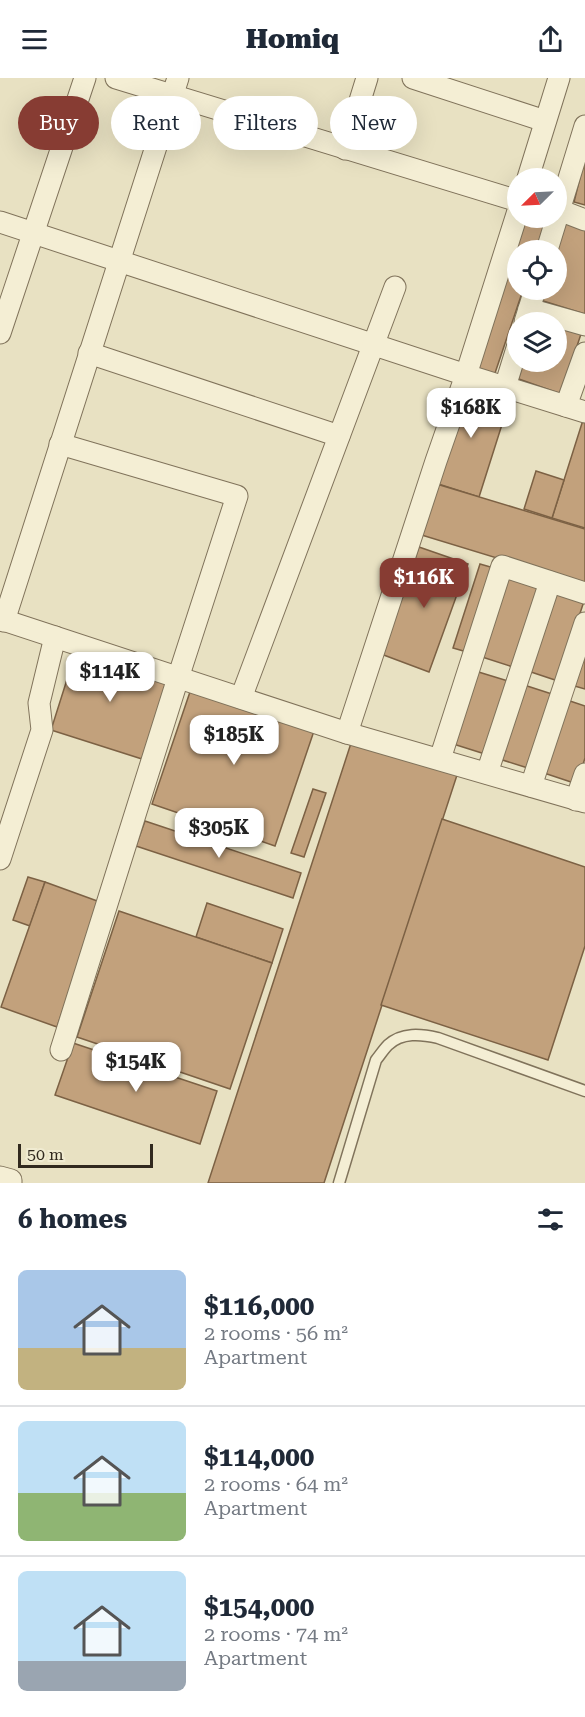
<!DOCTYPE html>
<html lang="en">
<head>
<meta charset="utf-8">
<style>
  body { margin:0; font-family:"Roboto Serif",serif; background:#f2f2f3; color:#1f2937; height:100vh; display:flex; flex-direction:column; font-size:22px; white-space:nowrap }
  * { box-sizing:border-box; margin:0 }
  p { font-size:20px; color:#747a83 }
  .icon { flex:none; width:33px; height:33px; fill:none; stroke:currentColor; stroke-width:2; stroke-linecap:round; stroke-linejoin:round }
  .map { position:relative; height:1105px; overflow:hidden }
  .drawer { display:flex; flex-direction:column; background:#fff; flex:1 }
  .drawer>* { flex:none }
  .hud { position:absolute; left:18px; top:18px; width:549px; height:54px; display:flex; gap:12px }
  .needle { width:39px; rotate:246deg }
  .buttons { position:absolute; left:507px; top:90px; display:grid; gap:12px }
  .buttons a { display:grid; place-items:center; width:60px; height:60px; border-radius:50%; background:#fff; box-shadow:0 6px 24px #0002; font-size:30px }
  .scale { position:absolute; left:18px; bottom:15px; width:135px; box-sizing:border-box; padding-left:6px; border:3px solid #31291e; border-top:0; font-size:16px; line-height:21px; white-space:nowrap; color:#31291e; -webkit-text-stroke:4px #f0ebd1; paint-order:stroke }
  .price { position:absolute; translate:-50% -51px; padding:0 14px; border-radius:12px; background:#fff; color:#222; font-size:20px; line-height:39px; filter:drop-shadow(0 2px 3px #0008) }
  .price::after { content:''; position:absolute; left:50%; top:36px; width:18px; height:14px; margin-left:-9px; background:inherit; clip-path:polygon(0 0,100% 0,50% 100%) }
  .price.current { background:#873c33; color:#fff }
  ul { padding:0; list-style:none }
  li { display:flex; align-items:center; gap:18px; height:150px; padding:0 18px }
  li+li { border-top:2px solid #e0e1e3 }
  li span { display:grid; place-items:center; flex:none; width:168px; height:120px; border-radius:9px; color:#555 }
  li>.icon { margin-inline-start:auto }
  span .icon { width:72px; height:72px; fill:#fffc; stroke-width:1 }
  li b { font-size:26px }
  h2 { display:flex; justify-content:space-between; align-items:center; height:72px; padding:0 18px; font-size:26px }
  .pill { padding:0 21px; border-radius:27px; background:#fff; box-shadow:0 6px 24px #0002; font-size:21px; line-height:54px }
  .pill.current { background:#873c33; color:#fff }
  header { display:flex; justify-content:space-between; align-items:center; height:78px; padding:0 18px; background:#fff; font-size:27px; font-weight:800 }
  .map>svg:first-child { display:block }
  .building { fill:#c2a17c; stroke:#7c6144; stroke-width:1.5 }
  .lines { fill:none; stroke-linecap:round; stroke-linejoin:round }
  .service-casing { stroke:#80735b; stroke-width:13 }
  .minor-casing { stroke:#80735b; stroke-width:23 }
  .service { stroke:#f4eed4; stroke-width:10 }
  .minor { stroke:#f4eed4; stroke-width:21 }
</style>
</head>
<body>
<header><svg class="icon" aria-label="menu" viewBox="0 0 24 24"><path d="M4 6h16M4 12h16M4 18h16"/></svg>Homiq<svg class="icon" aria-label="share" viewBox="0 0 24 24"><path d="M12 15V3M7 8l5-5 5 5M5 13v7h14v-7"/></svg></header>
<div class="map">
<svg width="585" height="1105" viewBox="0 0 585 1105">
  <rect width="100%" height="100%" fill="#e8e1c2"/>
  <!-- building -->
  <g class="building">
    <polygon points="585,79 585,127 574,124"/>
    <polygon points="518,140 547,140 536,172 518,172 518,212 523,212 493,301 465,292"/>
    <polygon points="563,144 585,151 585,236 540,222 543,212 556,212 556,172"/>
    <polygon points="556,245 582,253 561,316 516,300 521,284 556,284"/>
    <polygon points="463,303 511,318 479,419 432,404"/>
    <polygon points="583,342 585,342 585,450 552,440"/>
    <polygon points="536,393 564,402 552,440 524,431"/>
    <polygon points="430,404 585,451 585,507 415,455"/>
    <polygon points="419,469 468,486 429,594 381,576"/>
    <polygon points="480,486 494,490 467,574 453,570"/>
    <polygon points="506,493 543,504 516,590 479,578"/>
    <polygon points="552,509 585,520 558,603 525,592"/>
    <polygon points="585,566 585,611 571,607"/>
    <polygon points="77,570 168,599 142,681 51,652"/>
    <polygon points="472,592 508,603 485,676 450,665"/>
    <polygon points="521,606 555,617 531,691 496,680"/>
    <polygon points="192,608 315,650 275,768 152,726"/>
    <polygon points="567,622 585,628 585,680 577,706 544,695"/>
    <polygon points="354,656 459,691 324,1105 208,1105"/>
    <polygon points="313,711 326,715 304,779 291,775"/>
    <polygon points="442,741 585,789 585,868 548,982 381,927"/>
    <polygon points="145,743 301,795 293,820 136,768"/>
    <polygon points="28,799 45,804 30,848 13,842"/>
    <polygon points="45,804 100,824 57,949 1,929"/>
    <polygon points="207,825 283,851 272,885 196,859"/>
    <polygon points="119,833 272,885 230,1011 77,959"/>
    <polygon points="73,965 217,1013 200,1066 55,1017"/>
  </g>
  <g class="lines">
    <defs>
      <path id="service" d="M 339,1105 L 376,982 C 380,977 384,971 388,967 C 402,954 421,956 438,960 L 585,1013"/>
      <g id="minor">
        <polyline points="116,0 518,123"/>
        <polyline points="413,0 545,43"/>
        <polyline points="345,71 367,0"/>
        <polyline points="528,100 559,0"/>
        <polyline points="559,132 585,142"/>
        <polyline points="518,133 466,297 585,334"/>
        <polyline points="0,144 466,297 436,383 347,655"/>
        <polyline points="547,172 585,48"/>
        <polyline points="529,231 585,247"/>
        <polyline points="525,244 535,212"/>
        <polyline points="0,255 85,0"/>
        <polyline points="89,275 339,358"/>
        <polyline points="505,309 518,267"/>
        <polyline points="566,328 585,275"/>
        <polyline points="60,366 237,418 178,600 61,972"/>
        <polyline points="0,541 347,655 585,724"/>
        <polyline points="4,543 178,0"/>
        <polyline points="241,620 395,209"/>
        <polyline points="440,681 502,488 585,515"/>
        <polyline points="487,695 550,504"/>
        <polyline points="531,708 585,545"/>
        <polyline points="576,722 585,696"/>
        <polyline points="0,781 42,652 39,625 55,559"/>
        <polyline points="0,1099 11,1102 11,1105"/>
      </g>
    </defs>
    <!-- service casing -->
    <use href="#service" class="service-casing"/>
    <!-- minor casing -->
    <use href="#minor" class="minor-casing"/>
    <!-- service -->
    <use href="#service" class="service"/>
    <!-- minor -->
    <use href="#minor" class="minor"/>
  </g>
</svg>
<div class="buttons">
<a><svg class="needle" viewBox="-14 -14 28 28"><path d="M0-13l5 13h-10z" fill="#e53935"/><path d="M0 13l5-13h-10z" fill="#747a83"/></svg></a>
<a><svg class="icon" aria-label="locate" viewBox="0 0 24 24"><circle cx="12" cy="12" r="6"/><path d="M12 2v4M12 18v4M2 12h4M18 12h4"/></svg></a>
<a><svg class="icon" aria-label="layers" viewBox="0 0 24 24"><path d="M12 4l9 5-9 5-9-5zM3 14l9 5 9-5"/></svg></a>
</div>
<div class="scale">50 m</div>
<b class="price" style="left:471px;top:361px">$168K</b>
<b class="price current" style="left:424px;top:531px">$116K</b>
<b class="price" style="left:110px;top:625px">$114K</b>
<b class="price" style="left:234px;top:688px">$185K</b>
<b class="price" style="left:219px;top:781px">$305K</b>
<b class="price" style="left:136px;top:1015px">$154K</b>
<div class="hud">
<a class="pill current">Buy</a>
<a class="pill">Rent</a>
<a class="pill">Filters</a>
<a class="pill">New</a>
</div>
</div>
<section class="drawer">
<h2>6 homes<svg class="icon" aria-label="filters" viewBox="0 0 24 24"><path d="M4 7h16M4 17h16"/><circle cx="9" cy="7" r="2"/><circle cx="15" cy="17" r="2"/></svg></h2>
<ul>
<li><span style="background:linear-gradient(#a9c7e8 65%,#c2b280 0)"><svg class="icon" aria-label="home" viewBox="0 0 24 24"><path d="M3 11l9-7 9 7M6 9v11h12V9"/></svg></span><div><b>$116,000</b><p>2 rooms · 56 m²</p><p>Apartment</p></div></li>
<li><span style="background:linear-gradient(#bfe0f5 60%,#8fb573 0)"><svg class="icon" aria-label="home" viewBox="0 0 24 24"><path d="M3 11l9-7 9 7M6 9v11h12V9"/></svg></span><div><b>$114,000</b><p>2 rooms · 64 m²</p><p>Apartment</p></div></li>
<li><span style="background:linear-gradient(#bfe0f5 75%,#9aa5b1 0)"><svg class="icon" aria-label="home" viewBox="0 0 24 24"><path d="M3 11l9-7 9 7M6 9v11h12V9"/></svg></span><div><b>$154,000</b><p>2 rooms · 74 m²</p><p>Apartment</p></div></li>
</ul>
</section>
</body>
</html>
